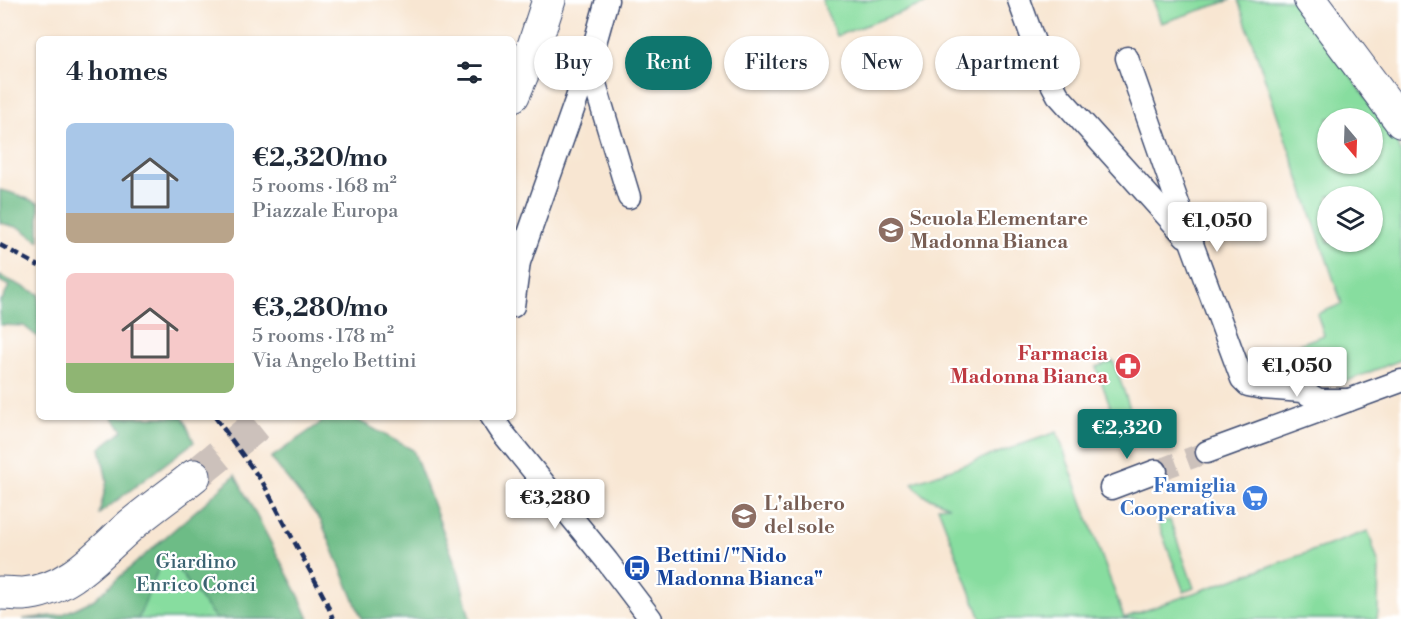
<!DOCTYPE html>
<html lang="en">
<head>
<meta charset="utf-8">
<style>
  body { margin:0; font-family:"Libre Bodoni",serif; background:#f2f2f3; color:#1f2937; height:100vh; display:flex; flex-direction:column; font-size:22px; white-space:nowrap }
  * { box-sizing:border-box; margin:0 }
  p { font-size:20px; color:#747a83 }
  .icon { flex:none; width:33px; height:33px; fill:none; stroke:currentColor; stroke-width:2; stroke-linecap:round; stroke-linejoin:round }
  .map { position:relative; flex:1; overflow:hidden }
  .sheet { position:absolute; left:36px; top:36px; width:480px; height:384px; display:flex; flex-direction:column; background:#fff; border-radius:9px; box-shadow:0 2px 4px #0004 }
  .sheet>* { flex:none }
  .hud { position:absolute; left:534px; top:36px; width:570px; height:54px; display:flex; gap:12px }
  .needle { width:39px; rotate:161deg }
  .buttons { position:absolute; left:1317px; top:108px; display:grid; gap:12px }
  .buttons a { display:grid; place-items:center; width:66px; height:66px; border-radius:50%; background:#fff; box-shadow:0 2px 4px #0004; font-size:30px }
  .price { position:absolute; translate:-50% -51px; padding:0 14px; border-radius:6px; background:#fff; color:#222; font-size:20px; line-height:39px; filter:drop-shadow(0 2px 3px #0008) }
  .price::after { content:''; position:absolute; left:50%; top:36px; width:18px; height:14px; margin-left:-9px; background:inherit; clip-path:polygon(0 0,100% 0,50% 100%) }
  .price.selected { background:#0f766e; color:#fff }
  ul { padding:0; list-style:none }
  li { display:flex; align-items:center; gap:18px; height:150px; padding:0 30px }
  li span { display:grid; place-items:center; flex:none; width:168px; height:120px; border-radius:9px; color:#555 }
  li>.icon { margin-inline-start:auto }
  span .icon { width:72px; height:72px; fill:#fffc; stroke-width:1 }
  li b { font-size:26px }
  h2 { display:flex; justify-content:space-between; align-items:center; height:72px; padding:0 30px; font-size:26px }
  .pill { padding:0 21px; border-radius:27px; background:#fff; box-shadow:0 2px 4px #0004; font-size:21px; line-height:54px }
  .pill.selected { background:#0f766e; color:#fff }
  .map>svg:first-child { display:block }
  .green { fill:#87dd9f; stroke:#51867e; stroke-width:1.5; fill-rule:evenodd }
  .forest { fill:#6dbc86; stroke:#447672; stroke-width:1.5 }
  .lines { fill:none; stroke-linecap:round; stroke-linejoin:round }
  .street-tunnel { stroke:#ccc1bb; stroke-width:22; stroke-dasharray:22 11; stroke-linecap:butt }
  .primary-tunnel { stroke:#ccc1bb; stroke-width:33; stroke-dasharray:33 16; stroke-linecap:butt }
  .street-casing { stroke:#3c4a6f; stroke-width:25 }
  .secondary-casing { stroke:#3c4a6f; stroke-width:34 }
  .primary-casing { stroke:#3c4a6f; stroke-width:35 }
  .street { stroke:#fff; stroke-width:22 }
  .secondary { stroke:#fff; stroke-width:32 }
  .primary { stroke:#fff; stroke-width:33 }
  .rail { stroke:#1b2f5e; stroke-width:4.5; stroke-dasharray:9 4.5; stroke-linecap:butt }
  .labels { text-anchor:middle; dominant-baseline:central; stroke-width:4.5; stroke-linejoin:round; paint-order:stroke }
  .education-label { font-size:20px; font-weight:bold; fill:#785e54; stroke:#fff; text-anchor:start }
  .health-label { font-size:20px; font-weight:bold; fill:#be3a42; stroke:#fff; text-anchor:end }
  .shop-label { font-size:20px; font-weight:bold; fill:#366cbe; stroke:#fff; text-anchor:end }
  .transit-label { font-size:20px; font-weight:bold; fill:#164399; stroke:#fff; text-anchor:start }
  .park-label { font-size:20px; fill:#3b6372; stroke:#fff }
</style>
</head>
<body>
<div class="map">
<svg width="1401" height="619" viewBox="0 0 1401 619">
  <rect width="100%" height="100%" fill="#fff"/>
  <filter id="ink" filterUnits="userSpaceOnUse"><feTurbulence type="fractalNoise" baseFrequency=".0167" numOctaves="2"/><feDisplacementMap in="SourceGraphic" scale="12" xChannelSelector="R" yChannelSelector="G"/><feConvolveMatrix kernelMatrix="1 2 1 2 8 2 1 2 1" color-interpolation-filters="sRGB"/></filter>
  <filter id="wash" filterUnits="userSpaceOnUse"><feTurbulence type="fractalNoise" baseFrequency=".008" numOctaves="4" result="noise"/><feDisplacementMap in="SourceGraphic" scale="24" xChannelSelector="R" yChannelSelector="G"/><feGaussianBlur stdDeviation="1.35" result="paint"/><feColorMatrix in="noise" values="0 0 0 0 0 0 0 0 0 0 0 0 0 0 0 0 0 1.4 0 .05"/><feComposite in="paint" operator="in"/></filter>
  <g filter="url(#wash)">
    <rect width="100%" height="100%" fill="#f8e6d2"/>
    <!-- green -->
    <g class="green">
      <polygon points="822,0 933,0 933,1 836,36"/>
      <polygon points="1153,0 1231,0 1161,23"/>
      <path d="M 1238,0 L 1297,0 L 1395,138 L 1401,154 L 1401,360 L 1339,384 L 1332,376 L 1314,375 L 1310,373 L 1249,371 L 1245,358 L 1275,348 L 1277,352 L 1324,335 L 1317,314 L 1342,304 ZM 1328,118 L 1372,118 L 1372,164 L 1328,164 ZM 1328,196 L 1372,196 L 1372,242 L 1328,242 Z"/>
      <polygon points="1113,361 1142,441 1125,447 1096,367"/>
      <polygon points="1057,432 1124,618 1368,531 1379,565 1378,611 1377,619 981,619 938,507 949,506 923,495 912,483"/>
      <polygon points="1157,520 1166,521 1170,520 1194,588 1184,592"/>
      <polygon points="160,541 277,619 128,619"/>
    </g>
    <!-- forest -->
    <g class="forest">
      <polygon points="0,190 9,192 39,203 39,241 20,228 0,223"/>
      <polygon points="0,276 39,294 39,338 24,326 0,325 0,300 2,300 9,286 0,281"/>
      <polygon points="112,417 183,417 194,442 99,514 107,481 100,448 123,430"/>
      <polygon points="329,417 352,417 413,450 459,574 470,619 362,619 321,521 271,458"/>
      <polygon points="235,475 299,596 309,619 216,619 165,553 138,619 23,619 61,615 93,600 207,501"/>
    </g>
  </g>
  <g filter="url(#ink)">
    <g class="lines">
      <!-- street-tunnel -->
      <polyline class="street-tunnel" points="1156,471 1207,452"/>
      <!-- primary-tunnel -->
      <polyline class="primary-tunnel" points="194,476 267,417"/>
      <defs>
        <g id="street">
          <polyline points="1019,0 1043,67 1058,95 1185,236"/>
          <polyline points="1127,58 1192,244 1242,379 1248,385 1263,388 1302,391 1319,400 1349,400"/>
          <polyline points="589,64 629,197"/>
          <polyline points="513,306 519,262 589,64 607,0"/>
          <polyline points="492,417 502,432 607,561 651,619"/>
          <polyline points="1207,452 1401,381"/>
          <polyline points="1111,488 1156,471"/>
        </g>
        <polyline id="secondary" points="1310,0 1401,122"/>
        <g id="primary">
          <polyline points="513,95 534,46 549,0"/>
          <path d="M 0,593 C 8,593 16,594 23,594 C 69,591 99,553 131,525 C 151,508 173,493 194,476"/>
        </g>
      </defs>
      <!-- street casing -->
      <use href="#street" class="street-casing"/>
      <!-- secondary casing -->
      <use href="#secondary" class="secondary-casing"/>
      <!-- primary casing -->
      <use href="#primary" class="primary-casing"/>
      <!-- street -->
      <use href="#street" class="street"/>
      <!-- secondary -->
      <use href="#secondary" class="secondary"/>
      <!-- primary -->
      <use href="#primary" class="primary"/>
      <!-- rail -->
      <g class="rail">
        <polyline points="0,245 39,266"/>
        <polyline points="215,417 263,483 326,601 333,619"/>
      </g>
    </g>
  </g>
  <!-- icons -->
  <defs>
    <symbol id="school-disc" viewBox="-11 -11 22 22"><circle r="9.5" fill="#8d6e63" stroke="#fff"/><path d="M0-5L7-2L0 1L-7-2ZM-4 1L0 2.5L4 1V4Q0 6-4 4Z" fill="#fff"/></symbol>
    <symbol id="pharmacy-disc" viewBox="-11 -11 22 22"><circle r="9.5" fill="#e0444e" stroke="#fff"/><path d="M-2-6h4v4h4v4h-4v4h-4v-4h-4v-4h4Z" fill="#fff"/></symbol>
    <symbol id="supermarket-disc" viewBox="-11 -11 22 22"><circle r="9.5" fill="#3f7fe0" stroke="#fff"/><path d="M-6-5.5h2.5l.6 2H6L4.5 2H-2.5L-4.4-4H-6ZM-1.5 3.2a1.3 1.3 0 1 0 .1 0ZM3 3.2a1.3 1.3 0 1 0 .1 0Z" fill="#fff"/></symbol>
    <symbol id="bus-disc" viewBox="-11 -11 22 22"><circle r="9.5" fill="#1a4fb4" stroke="#fff"/><path d="M-5-6H5V4H4V6H2V4H-2V6H-4V4H-5ZM-3.5-4V0h7V-4ZM-3.5 1.2v1.5H-2V1.2ZM2 1.2v1.5H3.5V1.2Z" fill="#fff"/></symbol>
  </defs>
  <g fill-rule="evenodd">
    <use href="#school-disc" x="876" y="215" width="30" height="30"/>
    <use href="#pharmacy-disc" x="1113" y="351" width="30" height="30"/>
    <use href="#supermarket-disc" x="1240" y="483" width="30" height="30"/>
    <use href="#school-disc" x="729" y="501" width="30" height="30"/>
    <use href="#bus-disc" x="622" y="553" width="30" height="30"/>
  </g>
  <g class="labels">
    <!-- education labels -->
    <g class="education-label">
      <text x="910" y="219">Scuola Elementare<tspan x="910" dy="23">Madonna Bianca</tspan></text>
      <text x="764" y="504">L'albero<tspan x="764" dy="23">del sole</tspan></text>
    </g>
    <!-- health labels -->
    <g class="health-label">
      <text x="1108" y="354">Farmacia<tspan x="1108" dy="23">Madonna Bianca</tspan></text>
    </g>
    <!-- shop labels -->
    <g class="shop-label">
      <text x="1236" y="486">Famiglia<tspan x="1236" dy="23">Cooperativa</tspan></text>
    </g>
    <!-- transit labels -->
    <g class="transit-label">
      <text x="656" y="556">Bettini / "Nido<tspan x="656" dy="23">Madonna Bianca"</tspan></text>
    </g>
    <!-- park labels -->
    <g class="park-label">
      <text x="196" y="562">Giardino<tspan x="196" dy="23">Enrico Conci</tspan></text>
    </g>
  </g>
</svg>
<div class="buttons">
<a><svg class="needle" viewBox="-14 -14 28 28"><path d="M0-13l5 13h-10z" fill="#e53935"/><path d="M0 13l5-13h-10z" fill="#747a83"/></svg></a>
<a><svg class="icon" aria-label="layers" viewBox="0 0 24 24"><path d="M12 4l9 5-9 5-9-5zM3 14l9 5 9-5"/></svg></a>
</div>
<b class="price" style="left:1217px;top:253px">€1,050</b>
<b class="price" style="left:1297px;top:398px">€1,050</b>
<b class="price selected" style="left:1127px;top:460px">€2,320</b>
<b class="price" style="left:555px;top:530px">€3,280</b>
<div class="hud">
<a class="pill">Buy</a>
<a class="pill selected">Rent</a>
<a class="pill">Filters</a>
<a class="pill">New</a>
<a class="pill">Apartment</a>
</div>
<section class="sheet">
<h2>4 homes<svg class="icon" aria-label="filters" viewBox="0 0 24 24"><path d="M4 7h16M4 17h16"/><circle cx="9" cy="7" r="2"/><circle cx="15" cy="17" r="2"/></svg></h2>
<ul>
<li><span style="background:linear-gradient(#a9c7e8 75%,#b9a48a 0)"><svg class="icon" aria-label="home" viewBox="0 0 24 24"><path d="M3 11l9-7 9 7M6 9v11h12V9"/></svg></span><div><b>€2,320/mo</b><p>5 rooms · 168 m²</p><p>Piazzale Europa</p></div></li>
<li><span style="background:linear-gradient(#f6c9c9 75%,#8fb573 0)"><svg class="icon" aria-label="home" viewBox="0 0 24 24"><path d="M3 11l9-7 9 7M6 9v11h12V9"/></svg></span><div><b>€3,280/mo</b><p>5 rooms · 178 m²</p><p>Via Angelo Bettini</p></div></li>
</ul>
</section>
</div>
</body>
</html>
